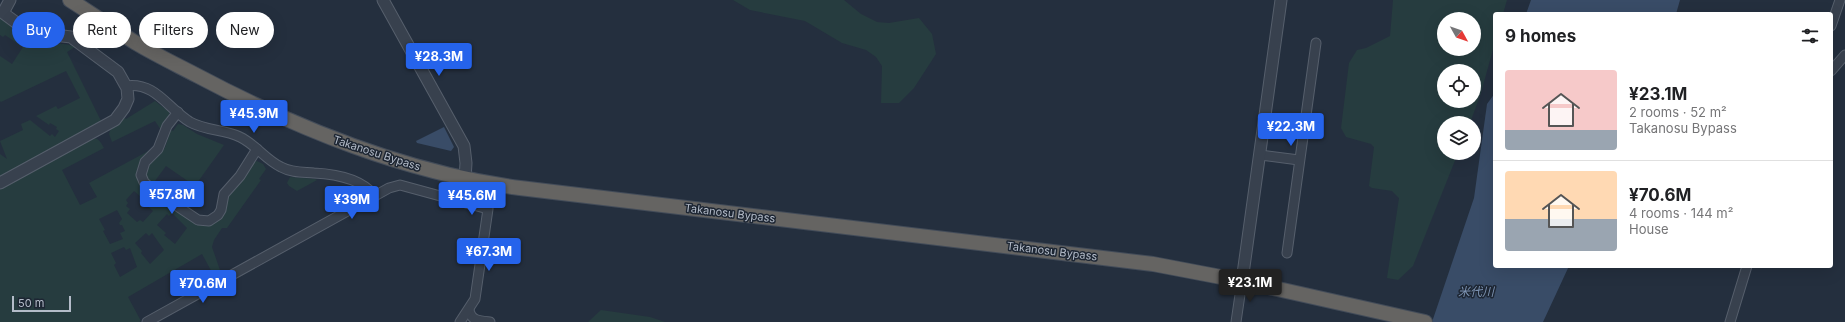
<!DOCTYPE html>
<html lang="en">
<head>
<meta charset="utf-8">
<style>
  body { margin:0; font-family:Inter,"Noto Sans JP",sans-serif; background:#f2f2f2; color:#202124; height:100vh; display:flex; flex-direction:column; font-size:15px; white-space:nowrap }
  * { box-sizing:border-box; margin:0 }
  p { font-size:13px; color:#757577 }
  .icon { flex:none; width:22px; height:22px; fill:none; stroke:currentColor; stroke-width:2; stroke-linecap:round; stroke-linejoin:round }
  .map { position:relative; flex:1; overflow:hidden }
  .side { position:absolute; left:1493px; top:12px; width:340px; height:256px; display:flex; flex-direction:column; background:#fff; border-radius:4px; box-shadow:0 4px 16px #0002 }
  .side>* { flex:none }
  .guide { position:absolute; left:12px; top:12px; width:380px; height:36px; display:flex; gap:8px }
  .needle { width:26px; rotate:130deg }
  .tools { position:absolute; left:1437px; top:12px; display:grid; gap:8px }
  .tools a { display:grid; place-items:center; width:44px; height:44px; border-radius:50%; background:#fff; box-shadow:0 4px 16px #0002; font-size:20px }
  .scale { position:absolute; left:12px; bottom:10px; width:59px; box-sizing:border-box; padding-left:4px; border:2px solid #b4bcc9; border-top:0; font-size:11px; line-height:14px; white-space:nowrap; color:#b4bcc9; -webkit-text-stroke:3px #1d2633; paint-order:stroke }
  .price { position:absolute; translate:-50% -34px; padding:0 9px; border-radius:4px; background:#2563eb; color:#fff; font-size:13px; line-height:26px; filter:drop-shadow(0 1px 2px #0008) }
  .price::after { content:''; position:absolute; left:50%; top:24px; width:12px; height:9px; margin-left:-6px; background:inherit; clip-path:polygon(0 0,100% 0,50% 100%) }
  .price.selected { background:#222; color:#fff }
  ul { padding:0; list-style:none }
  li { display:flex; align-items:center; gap:12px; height:100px; padding:0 12px }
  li+li { border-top:1px solid #e0e0e0 }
  li span { display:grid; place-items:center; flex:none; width:112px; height:80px; border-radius:4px; color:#555 }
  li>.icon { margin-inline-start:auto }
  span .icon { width:48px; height:48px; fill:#fffc; stroke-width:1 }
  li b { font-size:17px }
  h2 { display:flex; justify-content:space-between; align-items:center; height:48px; padding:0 12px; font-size:17px }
  .tag { padding:0 14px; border-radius:18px; background:#fff; box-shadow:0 4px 16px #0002; font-size:14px; line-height:36px }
  .tag.selected { background:#2563eb; color:#fff }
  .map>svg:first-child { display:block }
  .green { fill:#263c3f; fill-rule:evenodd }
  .water { fill:#394c67 }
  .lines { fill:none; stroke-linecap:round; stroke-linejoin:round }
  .minor-casing { stroke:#565f6c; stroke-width:11 }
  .tertiary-casing { stroke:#565f6c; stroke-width:13 }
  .trunk-casing { stroke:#434c59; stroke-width:16 }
  .minor { stroke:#38414e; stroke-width:9 }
  .tertiary { stroke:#38414e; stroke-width:11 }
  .trunk { stroke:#656462; stroke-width:14 }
  .labels { text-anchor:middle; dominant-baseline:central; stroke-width:3; stroke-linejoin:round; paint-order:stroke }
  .street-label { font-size:11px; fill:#b4bcc9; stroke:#1d2633 }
  .water-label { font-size:12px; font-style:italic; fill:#7c92b1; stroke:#1d2633 }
</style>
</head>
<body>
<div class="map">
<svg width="1845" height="322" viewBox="0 0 1845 322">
  <rect width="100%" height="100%" fill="#242f3e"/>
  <!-- green -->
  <g class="green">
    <polygon points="733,0 844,0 861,14 877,22 889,23 919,18 932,34 936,54 914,88 899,103 881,103 882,66 876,57 866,50 842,43 805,21 750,10"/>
    <path d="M 1393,0 L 1507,0 L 1503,14 L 1495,14 L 1495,42 L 1481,93 L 1470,123 L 1444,123 L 1444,153 L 1458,153 L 1413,266 L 1398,280 L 1387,278 L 1399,198 L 1392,191 L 1372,188 L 1369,186 L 1374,147 L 1371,144 L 1346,137 L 1341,128 L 1349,63 L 1357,50 L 1366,48 L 1390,36 ZM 1444,19 L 1474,19 L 1474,49 L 1444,49 ZM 1444,71 L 1474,71 L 1474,101 L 1444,101 Z"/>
    <path d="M 0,15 C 13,25 27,38 44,42 C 54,45 65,42 75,47 L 67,52 L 102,123 L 0,178 L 0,154 L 7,159 L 0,141 L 23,130 L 21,124 L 30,120 L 50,136 L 52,134 L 55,137 L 59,131 L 56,129 L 57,127 L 50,123 L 49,125 L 36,116 L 56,106 L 58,109 L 80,98 L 66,71 L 1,102 L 0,101 L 0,56 L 12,64 L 23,47 L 5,35 L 3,37 L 0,35 Z"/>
    <polygon points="155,101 169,112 169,118 161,130 155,121 112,142 109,134 111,128 122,116 126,119"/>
    <path d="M 178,124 L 183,125 L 197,134 L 224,145 L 195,186 L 166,166 L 152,185 C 134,165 154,164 163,151 C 167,145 168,136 171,130 L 173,131 Z"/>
    <path d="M 91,138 C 99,138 100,141 104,148 L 62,170 L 80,205 L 97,197 L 89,183 L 152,149 C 145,157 138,163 137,174 L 191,220 L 202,225 L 209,225 L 217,221 L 221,217 L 226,209 L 229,193 L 247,173 L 254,162 L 257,161 L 263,164 L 266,169 L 259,179 L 261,180 L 227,228 L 222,228 L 214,240 L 212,247 L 222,276 L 199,290 L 196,286 L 214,276 L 202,254 L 128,297 L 141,321 L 139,322 L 0,322 L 0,186 ZM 134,191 L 141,197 L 140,199 L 153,211 L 143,222 L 140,220 L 137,222 L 127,213 L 130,209 L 126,206 L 128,203 L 126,200 ZM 117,210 L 122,219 L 119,223 L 120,225 L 122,225 L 125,231 L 120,233 L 123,239 L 110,244 L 103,231 L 105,230 L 99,219 ZM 172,213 L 187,228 L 175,244 L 164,235 L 166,233 L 157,225 L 167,214 L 169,216 ZM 146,233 L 149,236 L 152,233 L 164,250 L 150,264 L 141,253 L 142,251 L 135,243 ZM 124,247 L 126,250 L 130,248 L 137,267 L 120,277 L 114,265 L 116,263 L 111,253 Z"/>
    <polygon points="290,177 315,179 317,180 297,191 289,186 287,183"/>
    <polygon points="601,310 650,317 665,322 588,322"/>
  </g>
  <!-- water -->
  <g class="water">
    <polygon points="1531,0 1680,0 1676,14 1526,14"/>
    <polygon points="1495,93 1495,266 1569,266 1543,322 1432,322 1474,198 1487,104"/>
    <polygon points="444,127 454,147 451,151 417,143 416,141"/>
  </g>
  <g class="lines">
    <defs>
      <g id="minor">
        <polyline points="1831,26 1840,0"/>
        <polyline points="1831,71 1845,55"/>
        <path d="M 126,86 C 156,82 167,108 190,122 C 206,131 224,129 240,137 C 255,144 266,160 281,167 C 292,173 303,172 314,173 C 335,174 361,178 375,196"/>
        <polyline points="178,112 167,126 158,149 145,162 141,175 144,182 153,190 198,220 209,221 218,215 221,210 224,194 240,176 257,149"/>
        <polyline points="1260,155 1299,160"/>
        <polyline points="460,202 465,179"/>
        <polyline points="1287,253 1316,43"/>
        <path d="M 469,310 C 471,321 480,321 490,322"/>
        <polyline points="147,322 389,188 400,185 488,209 475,299 460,322"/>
        <polyline points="1236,322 1242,281"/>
        <polyline points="1730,322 1747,266"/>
      </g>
      <g id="tertiary">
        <polyline points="383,0 464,146 466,163 465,179"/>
        <polyline points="0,183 115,120 124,108 128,99 127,88 118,72 71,37 29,32 3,13 10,0"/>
        <polyline points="1242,281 1281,0"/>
      </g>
      <path id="trunk" d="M 70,0 C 92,14 114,29 136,43 C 156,55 177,65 198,76 C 298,129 406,173 520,188 L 1153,264 L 1242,281 L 1425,322"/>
    </defs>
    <!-- minor casing -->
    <use href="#minor" class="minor-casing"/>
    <!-- tertiary casing -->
    <use href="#tertiary" class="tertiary-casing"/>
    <!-- trunk casing -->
    <use href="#trunk" class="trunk-casing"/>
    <!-- minor -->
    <use href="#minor" class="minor"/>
    <!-- tertiary -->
    <use href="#tertiary" class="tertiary"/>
    <!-- trunk -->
    <use href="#trunk" class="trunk"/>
  </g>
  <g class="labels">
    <!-- street labels -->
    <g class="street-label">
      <text transform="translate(377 153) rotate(18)">Takanosu Bypass</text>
      <text transform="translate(730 213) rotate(7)">Takanosu Bypass</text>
      <text transform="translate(1052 251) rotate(7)">Takanosu Bypass</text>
    </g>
    <!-- water labels -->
    <g class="water-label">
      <text x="1476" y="291">米代川</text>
    </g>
  </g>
</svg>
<div class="tools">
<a><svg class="needle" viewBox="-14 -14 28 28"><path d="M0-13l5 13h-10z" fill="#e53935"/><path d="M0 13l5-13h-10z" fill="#757577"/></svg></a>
<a><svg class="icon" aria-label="locate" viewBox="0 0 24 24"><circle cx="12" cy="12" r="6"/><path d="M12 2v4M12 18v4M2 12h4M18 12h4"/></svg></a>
<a><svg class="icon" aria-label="layers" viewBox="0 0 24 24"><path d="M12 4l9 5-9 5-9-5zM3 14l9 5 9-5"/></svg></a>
</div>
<div class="scale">50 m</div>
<b class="price" style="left:439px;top:77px">¥28.3M</b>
<b class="price" style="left:254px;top:134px">¥45.9M</b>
<b class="price" style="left:1291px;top:147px">¥22.3M</b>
<b class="price" style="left:172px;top:215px">¥57.8M</b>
<b class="price" style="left:472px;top:216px">¥45.6M</b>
<b class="price" style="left:352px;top:220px">¥39M</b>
<b class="price" style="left:489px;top:272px">¥67.3M</b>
<b class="price selected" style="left:1250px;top:303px">¥23.1M</b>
<b class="price" style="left:203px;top:304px">¥70.6M</b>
<div class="guide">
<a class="tag selected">Buy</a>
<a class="tag">Rent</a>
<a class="tag">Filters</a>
<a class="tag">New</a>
</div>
<section class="side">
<h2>9 homes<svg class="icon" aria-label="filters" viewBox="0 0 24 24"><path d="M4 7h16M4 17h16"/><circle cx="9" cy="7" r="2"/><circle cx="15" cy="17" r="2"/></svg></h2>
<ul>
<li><span style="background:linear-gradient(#f6c9c9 75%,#9aa5b1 0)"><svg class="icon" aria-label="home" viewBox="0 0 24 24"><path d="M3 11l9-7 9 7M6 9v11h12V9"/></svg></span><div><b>¥23.1M</b><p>2 rooms · 52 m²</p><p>Takanosu Bypass</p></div></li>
<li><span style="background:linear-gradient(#ffd9b3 60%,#9aa5b1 0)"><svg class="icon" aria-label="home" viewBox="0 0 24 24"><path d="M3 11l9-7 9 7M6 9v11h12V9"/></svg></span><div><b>¥70.6M</b><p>4 rooms · 144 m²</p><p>House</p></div></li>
</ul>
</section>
</div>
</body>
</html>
